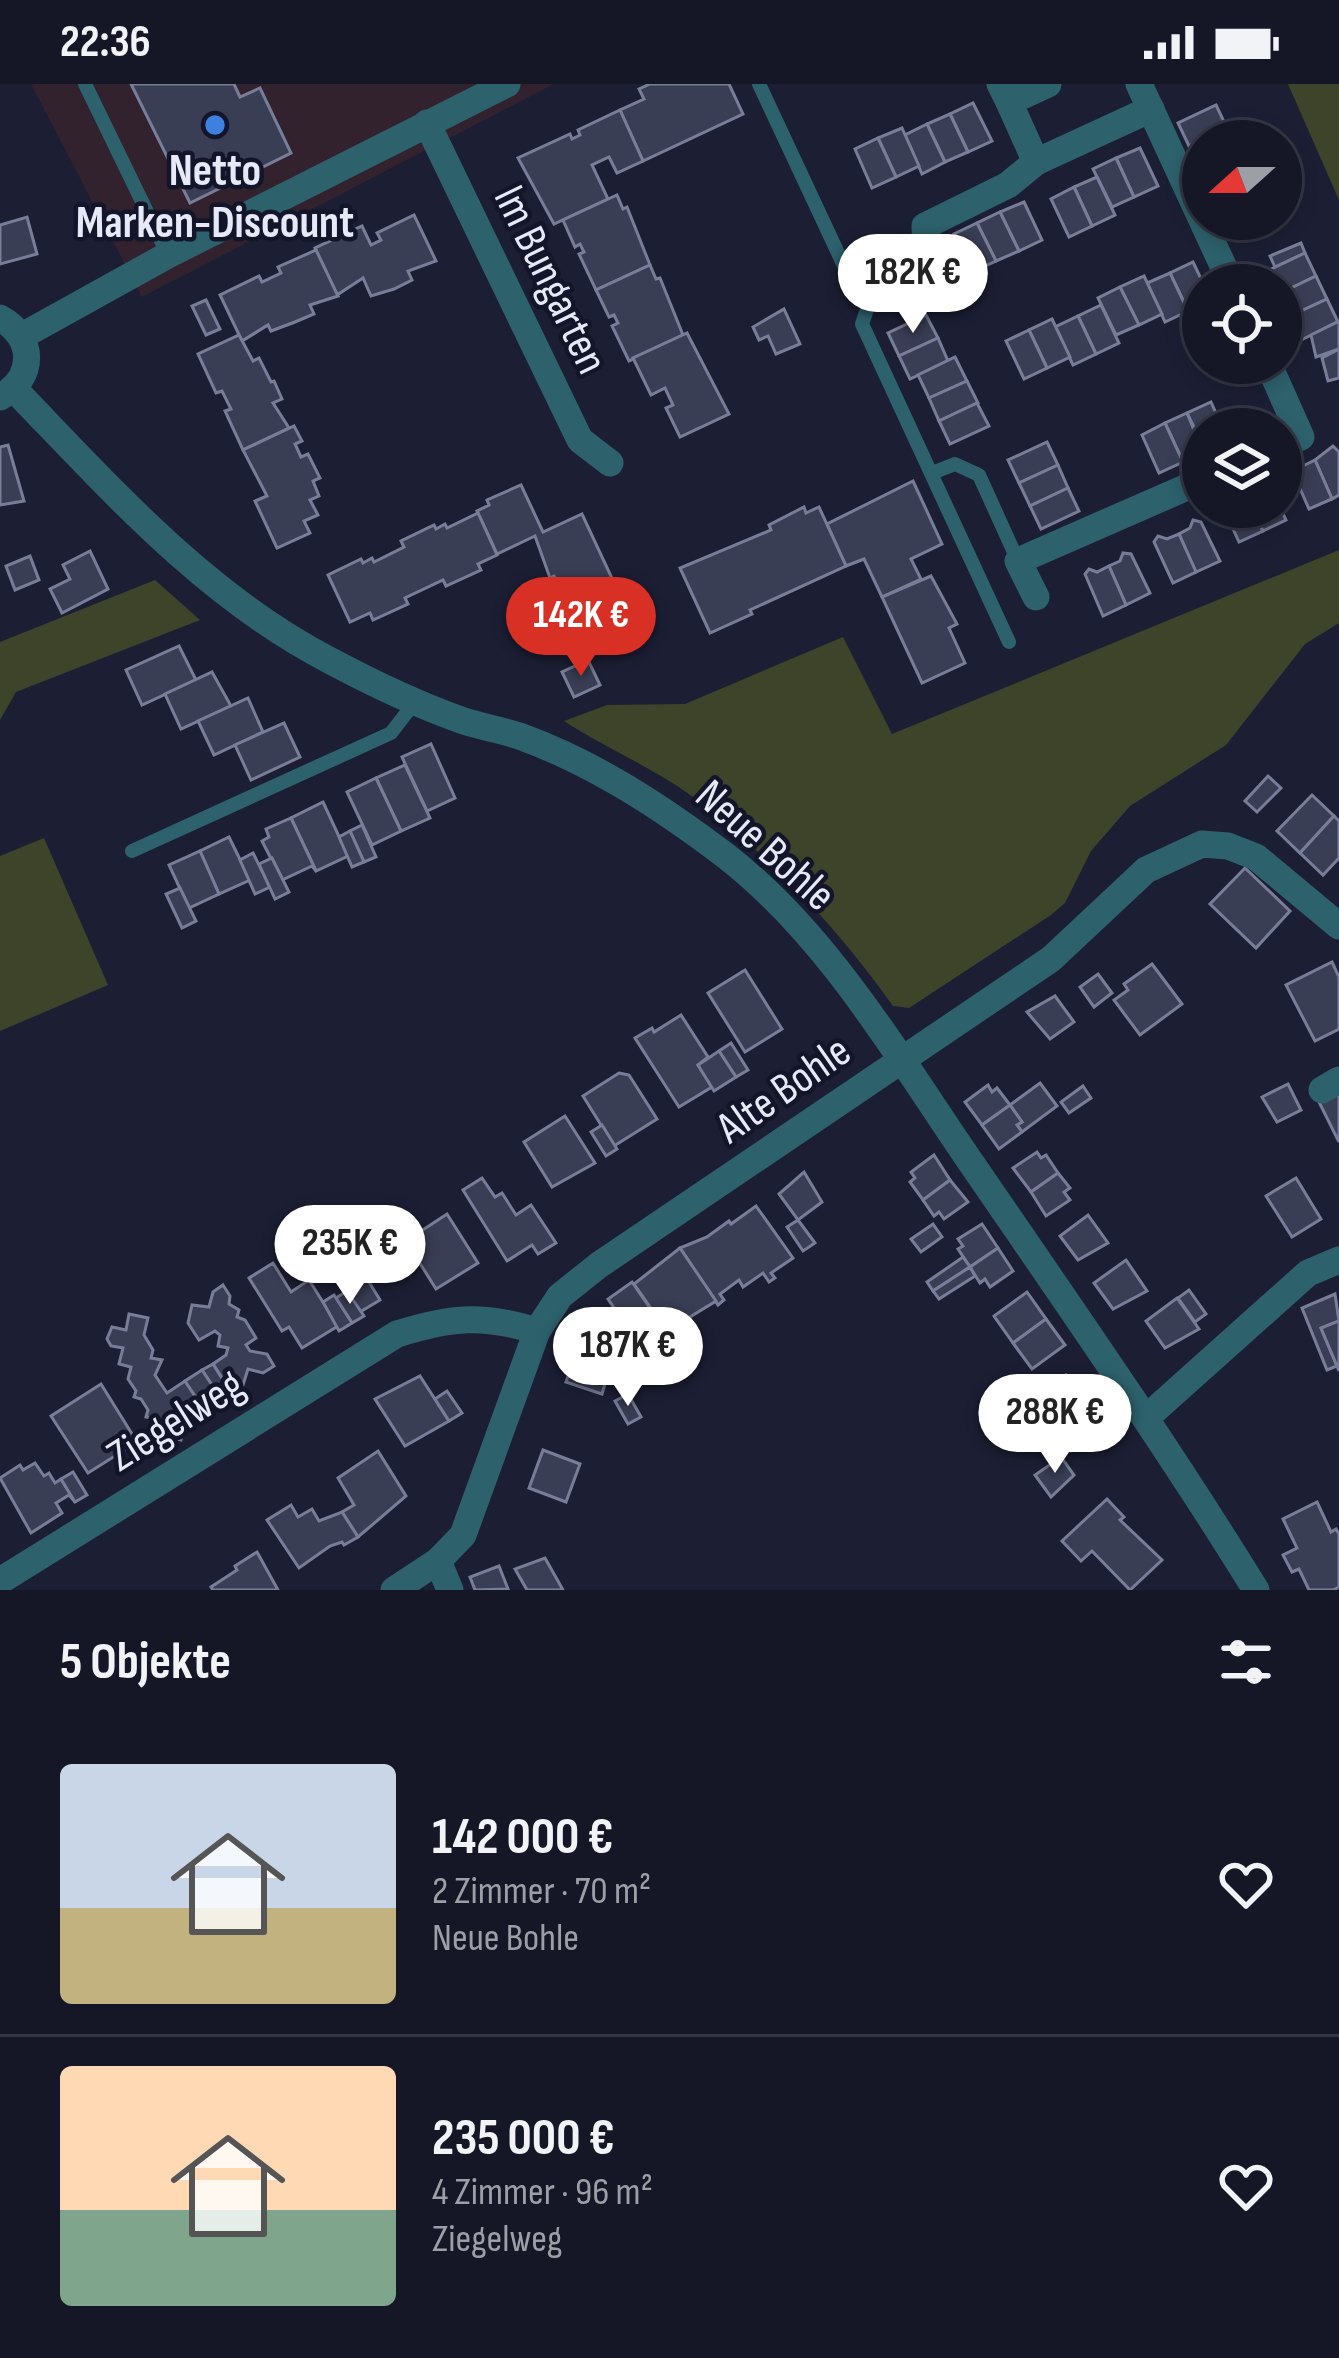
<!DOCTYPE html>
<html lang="de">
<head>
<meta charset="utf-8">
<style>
  body { margin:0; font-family:"Sofia Sans Condensed",sans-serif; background:#222433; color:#f1f3f6; height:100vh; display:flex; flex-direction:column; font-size:45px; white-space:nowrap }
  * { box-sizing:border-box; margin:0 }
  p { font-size:39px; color:#9d9fa7 }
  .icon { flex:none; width:66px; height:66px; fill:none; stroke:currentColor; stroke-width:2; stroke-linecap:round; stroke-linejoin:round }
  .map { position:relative; height:1506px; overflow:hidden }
  .drawer { display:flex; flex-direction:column; background:#151727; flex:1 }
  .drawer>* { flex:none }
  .needle { width:78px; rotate:249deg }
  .controls { position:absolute; left:1182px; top:36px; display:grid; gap:24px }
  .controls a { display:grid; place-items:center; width:120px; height:120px; border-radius:50%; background:#151727; box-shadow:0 6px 18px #0003,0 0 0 3px #343644; font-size:60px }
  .price { position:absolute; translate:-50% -102px; padding:0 27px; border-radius:42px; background:#fff; color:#222; font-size:39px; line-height:78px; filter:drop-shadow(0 3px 6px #0008) }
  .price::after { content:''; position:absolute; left:50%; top:72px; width:36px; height:27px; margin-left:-18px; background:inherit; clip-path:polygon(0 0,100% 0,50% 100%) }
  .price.on { background:#d93025; color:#fff }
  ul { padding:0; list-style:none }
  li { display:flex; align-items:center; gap:36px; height:300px; padding:0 60px }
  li+li { border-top:3px solid #343644 }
  li span { display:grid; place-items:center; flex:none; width:336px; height:240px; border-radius:12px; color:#555 }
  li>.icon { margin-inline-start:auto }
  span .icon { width:144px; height:144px; fill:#fffc; stroke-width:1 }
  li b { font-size:51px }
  h2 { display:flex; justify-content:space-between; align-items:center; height:144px; padding:0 60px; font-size:51px }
  .status { display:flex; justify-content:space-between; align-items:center; height:84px; padding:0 60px; background:#151727; direction:ltr }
  .status svg { height:33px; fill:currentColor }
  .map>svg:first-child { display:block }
  .commercial { fill:#32222d }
  .green { fill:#3d4429 }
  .building { fill:#3a3e55; stroke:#797e98; stroke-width:3 }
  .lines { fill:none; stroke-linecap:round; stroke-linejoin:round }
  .service { stroke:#2d616c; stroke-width:14 }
  .minor { stroke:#2d616c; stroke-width:27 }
  .shop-dot { fill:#3f7fe0; stroke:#13162a; stroke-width:4.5 }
  .labels { text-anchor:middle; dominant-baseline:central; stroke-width:9; stroke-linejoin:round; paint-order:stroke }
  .poi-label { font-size:45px; font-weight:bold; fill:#e6e9f7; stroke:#13162a }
  .street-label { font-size:45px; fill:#e6e9f7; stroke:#13162a }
</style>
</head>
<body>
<div class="status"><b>22:36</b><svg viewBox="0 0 49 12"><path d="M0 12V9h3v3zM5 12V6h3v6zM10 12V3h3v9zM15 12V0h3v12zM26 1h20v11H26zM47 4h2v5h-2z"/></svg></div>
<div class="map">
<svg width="1339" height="1506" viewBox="0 0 1339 1506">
  <rect width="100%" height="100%" fill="#1c1f34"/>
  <!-- commercial -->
  <polygon class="commercial" points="31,0 554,0 142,213"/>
  <!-- green -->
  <g class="green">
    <polygon points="1288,0 1339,0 1339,116"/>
    <path d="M 1339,466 L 1339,539 L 1305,560 L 1226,661 L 1130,722 L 1091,767 L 1065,819 L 1051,831 L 909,924 L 893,922 C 837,843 770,772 693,713 C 654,684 605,664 564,637 L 607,621 L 685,620 L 843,553 L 892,650 Z"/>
    <polygon points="155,496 200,536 16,608 0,636 0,558"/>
    <polygon points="44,754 108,901 0,947 0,772"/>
  </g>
  <!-- building -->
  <g class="building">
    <polygon points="131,0 234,0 240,13 260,4 291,69 190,119"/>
    <polygon points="650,0 729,0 743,30 643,77 620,26 644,15 639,5"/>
    <polygon points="973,19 992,57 968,68 950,30"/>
    <polygon points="1216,21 1227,44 1189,62 1178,39"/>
    <polygon points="620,26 643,77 617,89 609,73 592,81 608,115 554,140 518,74 570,50 572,55 580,51 578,46"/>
    <polygon points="950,30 968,68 945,78 927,40"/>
    <polygon points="927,40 945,78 922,90 905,51"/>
    <polygon points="902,44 919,82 896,93 878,54"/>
    <polygon points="1227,44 1233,57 1203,57 1203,84 1200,85 1189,62"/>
    <polygon points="878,54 896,93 872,104 855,65"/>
    <polygon points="1140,64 1158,102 1134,113 1116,74"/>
    <polygon points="1116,74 1134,113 1112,123 1093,85"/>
    <polygon points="1097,93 1115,131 1092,142 1074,103"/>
    <polygon points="1074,103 1092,142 1069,153 1051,115"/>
    <polygon points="617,111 623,125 627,123 650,181 596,206 579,170 584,168 580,160 575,163 563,136"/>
    <polygon points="1024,118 1042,156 1019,167 1000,128"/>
    <polygon points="1000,128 1019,167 996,177 977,139"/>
    <polygon points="414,131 436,177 408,187 412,196 394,205 371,212 363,194 337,211 315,164 362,142 371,161 381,156 377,149"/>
    <polygon points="27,133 37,170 0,180 0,141"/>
    <polygon points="977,139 996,177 972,188 954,150"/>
    <polygon points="1301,159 1305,169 1275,183 1270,172"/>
    <polygon points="316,166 338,212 310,221 314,230 295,238 271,247 268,241 242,257 220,211 259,192 262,198 281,189 278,183"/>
    <polygon points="1305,169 1316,192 1281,209 1281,201 1265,197 1265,188"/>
    <polygon points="1193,178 1204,201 1203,220 1188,227 1170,189"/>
    <polygon points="650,181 656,195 660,194 683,251 629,277 612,242 618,239 614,231 609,233 596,206"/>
    <polygon points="1170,189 1188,227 1165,238 1147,199"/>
    <polygon points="1144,192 1162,230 1139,241 1120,203"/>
    <polygon points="1316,192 1327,215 1288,233 1281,222 1281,209"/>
    <polygon points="1120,203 1139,241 1116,251 1098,214"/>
    <polygon points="1327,215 1338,238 1299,257 1294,244 1285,241 1286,234"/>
    <polygon points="206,216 220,245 206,251 192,222"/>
    <polygon points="1101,221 1119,259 1096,270 1078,232"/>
    <polygon points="784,225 800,260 776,270 768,252 759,256 753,243"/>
    <polygon points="926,231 938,254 899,272 888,249"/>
    <polygon points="1078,232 1096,270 1073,281 1055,243"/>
    <polygon points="1052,235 1070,273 1047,284 1029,246"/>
    <polygon points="1339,237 1339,265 1316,273 1311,251"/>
    <polygon points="1029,246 1047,284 1024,295 1006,257"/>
    <polygon points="687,249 729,330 680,353 666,324 673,321 665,304 651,311 633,274"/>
    <polygon points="239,251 253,277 259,274 271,298 274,297 282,315 273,319 289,344 243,366 225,327 231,325 222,307 216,309 198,270"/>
    <polygon points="938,254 948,277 910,295 899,272"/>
    <polygon points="1339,265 1339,294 1328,297 1322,274"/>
    <polygon points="955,273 967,297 929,314 918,291"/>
    <polygon points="967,297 978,319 939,337 929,314"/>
    <polygon points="1211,318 1223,345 1203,345 1203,361 1187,329"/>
    <polygon points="977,319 989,342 950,360 939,337"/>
    <polygon points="1187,329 1203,368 1183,378 1165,339"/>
    <polygon points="1165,339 1183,378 1159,389 1142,351"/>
    <polygon points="294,342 302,357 295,360 301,373 308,370 320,394 313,397 319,412 310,416 318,431 304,437 310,449 277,464 255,417 267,412 243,366"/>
    <polygon points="1047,358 1058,381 1019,399 1008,376"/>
    <polygon points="8,361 24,417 0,421 0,363"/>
    <polygon points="1333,362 1339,368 1339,411 1332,415 1315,376"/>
    <polygon points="1315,376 1332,415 1309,425 1291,384 1294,379 1303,382"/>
    <polygon points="1058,381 1068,404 1030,422 1019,399"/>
    <polygon points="913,397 942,460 911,475 921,495 882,513 864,475 846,482 827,440"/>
    <polygon points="521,401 543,448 582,430 624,520 578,542 568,522 563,524 554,504 559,501 554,492 550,494 535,452 497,470 477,427 489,421 487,416"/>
    <polygon points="1068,404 1079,427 1041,445 1030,422"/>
    <polygon points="804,423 806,429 819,423 846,482 750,526 752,530 710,549 680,484 771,446 769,441"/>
    <polygon points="1223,423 1251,423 1263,447 1239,458"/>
    <polygon points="1251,423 1280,423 1286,436 1263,447"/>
    <polygon points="478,429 497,471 478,480 481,486 446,502 443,496 405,514 408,520 373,536 370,529 350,538 328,491 361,475 363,479 372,474 374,478 404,463 401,457 434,441 436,445 445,440 447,444"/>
    <polygon points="1193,436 1201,438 1220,477 1196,488 1179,450 1190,444"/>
    <polygon points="1179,450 1196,488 1173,499 1154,458 1158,452 1167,455"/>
    <polygon points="90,467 108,505 62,529 50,505 70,495 63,481"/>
    <polygon points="1123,469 1131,470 1150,509 1126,521 1109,482 1120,477"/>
    <polygon points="30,472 39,496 15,506 6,482"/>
    <polygon points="1109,482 1126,521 1103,532 1085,490 1089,485 1097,488"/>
    <polygon points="931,492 957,540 949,544 965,579 922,599 882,513"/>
    <polygon points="179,562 196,596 142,621 126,586"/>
    <polygon points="588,576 600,601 574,613 562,588"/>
    <polygon points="212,588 231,622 181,645 165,610"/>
    <polygon points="248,614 263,648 214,671 198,637"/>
    <polygon points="284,639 300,673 251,696 235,661"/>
    <polygon points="431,660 455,714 427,727 402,673"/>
    <polygon points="405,681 430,734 401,747 376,694"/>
    <polygon points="1268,692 1281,704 1257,728 1245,717"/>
    <polygon points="376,694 401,747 372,761 347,708"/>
    <polygon points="1312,711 1334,732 1300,769 1277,747"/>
    <polygon points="323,718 348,772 316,787 291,734"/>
    <polygon points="1334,732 1339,737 1339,774 1323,791 1300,769"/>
    <polygon points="291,734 316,787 312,782 282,796 262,757 269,753 266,745"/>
    <polygon points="362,741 376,773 364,778 350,747"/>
    <polygon points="350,747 364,778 352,783 339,753"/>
    <polygon points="229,753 250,796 219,810 200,767"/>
    <polygon points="200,767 219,810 189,824 169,781"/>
    <polygon points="253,769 270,803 255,810 240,776"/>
    <polygon points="272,774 289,808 275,815 259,780"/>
    <polygon points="1245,784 1290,827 1256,864 1210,820"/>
    <polygon points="180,804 196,837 182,844 166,810"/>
    <polygon points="1332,878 1339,893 1339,945 1315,957 1286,901"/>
    <polygon points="1152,880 1182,920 1140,951 1114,916 1128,906 1124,900"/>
    <polygon points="745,886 782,945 745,968 708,909"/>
    <polygon points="1098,890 1112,909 1094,923 1080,903"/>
    <polygon points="1055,912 1074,938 1050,955 1027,928"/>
    <polygon points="681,931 708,973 698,981 712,1003 679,1023 635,954 652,944 654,948"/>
    <polygon points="731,959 748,986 736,993 719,967"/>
    <polygon points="719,967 736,993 714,1007 698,981"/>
    <polygon points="619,989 629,991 657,1035 614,1062 583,1012"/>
    <polygon points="1040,999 1057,1022 1022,1048 1017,1041 1022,1038 1010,1021"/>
    <polygon points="1288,1000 1301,1026 1277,1038 1262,1013"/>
    <polygon points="988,1001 992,1008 997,1004 1010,1021 982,1041 965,1018"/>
    <polygon points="1083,1002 1091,1014 1069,1029 1061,1018"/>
    <polygon points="1339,1009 1339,1058 1319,1018"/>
    <polygon points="1010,1021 1022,1038 1017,1041 1022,1048 999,1065 982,1041"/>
    <polygon points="565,1032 595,1079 552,1103 524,1058"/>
    <polygon points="602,1041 617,1065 606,1072 591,1048"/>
    <polygon points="1037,1068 1041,1074 1046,1071 1058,1089 1031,1108 1013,1084"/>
    <polygon points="934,1071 950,1096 923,1116 910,1098 915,1094 911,1088"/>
    <polygon points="804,1088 822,1118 798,1136 779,1110"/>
    <polygon points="1058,1089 1070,1104 1064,1108 1070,1116 1046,1132 1031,1108"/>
    <polygon points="482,1094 495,1113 502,1109 516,1131 531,1121 556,1159 538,1170 532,1161 507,1177 463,1106"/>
    <polygon points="1296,1094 1321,1135 1292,1153 1266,1112"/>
    <polygon points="950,1096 968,1118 944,1135 939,1128 934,1132 923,1116"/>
    <polygon points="756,1122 793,1174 771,1189 775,1194 769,1198 763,1189 743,1203 739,1196 720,1210 724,1216 718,1221 680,1164 707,1153 729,1137 731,1140"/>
    <polygon points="447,1130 478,1179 436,1205 406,1157"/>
    <polygon points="1088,1131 1108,1159 1078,1176 1060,1152"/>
    <polygon points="798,1136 815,1159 803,1167 787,1143"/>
    <polygon points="933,1140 942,1153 921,1168 911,1155"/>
    <polygon points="982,1140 998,1164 970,1183 958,1165 963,1162 958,1155"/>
    <polygon points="365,1142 392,1184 369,1198 380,1216 360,1228 318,1160 344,1143 350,1152"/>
    <polygon points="680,1164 716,1217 667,1247 634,1200"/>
    <polygon points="998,1164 1013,1187 990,1203 985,1195 980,1199 970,1183"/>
    <polygon points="963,1173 970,1183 933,1207 927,1198"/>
    <polygon points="1126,1176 1147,1207 1113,1225 1094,1199"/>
    <polygon points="273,1179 291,1208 309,1196 338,1242 302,1264 289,1243 282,1247 249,1194"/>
    <polygon points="970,1183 975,1192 939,1215 933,1207"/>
    <polygon points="632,1198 652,1227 628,1244 608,1215"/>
    <polygon points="223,1201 230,1212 229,1220 239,1226 237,1233 245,1236 256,1254 246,1261 250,1267 267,1270 274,1282 263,1289 248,1285 243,1301 231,1308 213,1280 226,1271 228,1264 218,1262 220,1251 215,1247 199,1256 188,1239 192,1221 209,1223 213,1208"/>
    <polygon points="1189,1206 1206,1230 1195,1238 1178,1214"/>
    <polygon points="347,1207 364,1232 352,1239 336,1214"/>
    <polygon points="1027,1208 1046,1235 1013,1259 994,1232"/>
    <polygon points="1335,1210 1339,1237 1321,1244 1337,1282 1327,1286 1302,1224"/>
    <polygon points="334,1211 352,1239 339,1247 323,1218"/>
    <polygon points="1177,1214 1199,1245 1165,1264 1146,1237"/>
    <polygon points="652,1227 667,1247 638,1268 622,1246"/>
    <polygon points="129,1230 148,1234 144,1251 153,1266 151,1274 162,1276 155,1291 167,1309 185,1297 205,1327 185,1340 181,1356 164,1352 153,1334 146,1333 148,1326 141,1315 134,1313 136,1307 128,1295 131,1283 119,1280 123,1264 111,1262 107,1255 112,1243 126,1246"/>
    <polygon points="1046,1235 1065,1261 1032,1285 1013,1259"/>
    <polygon points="1339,1237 1339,1287 1321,1244"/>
    <polygon points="622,1246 640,1271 617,1288 601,1261"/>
    <polygon points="576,1268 611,1279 602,1310 566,1298"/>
    <polygon points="213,1280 228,1304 218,1310 202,1286"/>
    <polygon points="202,1286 218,1310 201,1321 185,1297"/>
    <polygon points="1066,1291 1085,1318 1052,1341 1034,1315"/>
    <polygon points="420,1292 449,1337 405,1362 375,1315"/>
    <polygon points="101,1300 137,1358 88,1389 51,1332"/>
    <polygon points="447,1307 462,1329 449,1337 435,1315"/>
    <polygon points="628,1310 641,1333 628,1340 615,1317"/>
    <polygon points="1085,1318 1104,1344 1071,1367 1052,1341"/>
    <polygon points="1052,1341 1065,1359 1050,1370 1037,1353"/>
    <polygon points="543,1366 580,1380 566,1418 529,1404"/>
    <polygon points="378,1367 406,1412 358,1453 342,1428 354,1421 338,1394"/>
    <polygon points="1061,1373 1074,1391 1051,1413 1035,1391"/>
    <polygon points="35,1379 44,1392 49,1389 55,1399 61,1395 75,1418 69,1411 56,1419 62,1429 31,1449 0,1394 20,1381 23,1386"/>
    <polygon points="73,1388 87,1411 75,1418 61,1395"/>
    <polygon points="1107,1415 1124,1433 1120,1436 1162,1476 1130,1506 1092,1467 1081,1477 1062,1457"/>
    <polygon points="1317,1418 1331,1448 1336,1445 1339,1450 1339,1503 1333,1506 1309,1506 1299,1485 1292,1488 1283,1471 1297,1464 1283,1435"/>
    <polygon points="291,1421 298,1433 312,1425 319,1437 342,1428 358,1453 344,1461 342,1458 330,1462 299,1484 267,1436"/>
    <polygon points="257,1468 278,1506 213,1506 211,1503 237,1486 235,1482"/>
    <polygon points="545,1474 563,1506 527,1506 515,1485"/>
    <polygon points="499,1482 508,1505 475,1506 470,1493"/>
  </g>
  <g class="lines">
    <!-- service -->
    <g class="service">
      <polyline points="85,0 168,171"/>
      <polyline points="759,0 846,186"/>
      <polyline points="873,208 862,240 1009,558"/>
      <polyline points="932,389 955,380 979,391 1018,477"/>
      <polyline points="132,767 391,649 415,618"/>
    </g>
    <!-- minor -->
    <g class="minor">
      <polyline points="1000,0 1009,18 1048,0"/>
      <polyline points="1139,0 1232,201"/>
      <polyline points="1009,18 1036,78 1151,25"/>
      <polyline points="427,39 580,356 610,379"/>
      <polyline points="873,208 927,183 925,142 1008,101 1036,78"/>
      <path d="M 0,234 C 35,253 36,294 0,313"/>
      <polyline points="22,252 168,171 507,0"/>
      <polyline points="1268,279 1301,353 1281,362"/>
      <path d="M 14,305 C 111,405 204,511 329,576 C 372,599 416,620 461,636 C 481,643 503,646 522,653 C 596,680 664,725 726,772 C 830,853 900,976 974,1083 C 1070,1223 1167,1362 1256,1506"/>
      <polyline points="1036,513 1018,477 1203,396"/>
      <polyline points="1322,1006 1339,996"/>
      <polyline points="1146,1334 1308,1189 1339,1176"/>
      <polyline points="438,1477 450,1506"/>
      <path d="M 0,1497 L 397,1250 C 452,1233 482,1230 537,1247"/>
      <polyline points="394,1506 438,1477 463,1451 537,1247 560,1212 599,1181 1051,875 1146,786 1202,760 1228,762 1256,773 1339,842"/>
    </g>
  </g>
  <!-- markers -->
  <circle class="shop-dot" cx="215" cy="41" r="12"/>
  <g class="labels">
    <!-- poi labels -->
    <g class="poi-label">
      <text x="215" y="87">Netto<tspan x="215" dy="52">Marken-Discount</tspan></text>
    </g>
    <!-- street labels -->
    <g class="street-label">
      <text transform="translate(550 196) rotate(64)">Im Bungarten</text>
      <text transform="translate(765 762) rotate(42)">Neue Bohle</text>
      <text transform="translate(784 1006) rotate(-35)">Alte Bohle</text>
      <text transform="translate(176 1337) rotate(-32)">Ziegelweg</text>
    </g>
  </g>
</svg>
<div class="controls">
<a><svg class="needle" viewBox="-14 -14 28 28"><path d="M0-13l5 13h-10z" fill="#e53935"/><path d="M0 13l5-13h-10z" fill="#9d9fa7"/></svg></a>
<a><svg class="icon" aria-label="locate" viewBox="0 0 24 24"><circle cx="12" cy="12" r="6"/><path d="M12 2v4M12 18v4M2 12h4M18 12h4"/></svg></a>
<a><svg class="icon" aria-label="layers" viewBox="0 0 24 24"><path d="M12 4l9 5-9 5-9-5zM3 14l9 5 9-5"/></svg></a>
</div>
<b class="price" style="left:913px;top:252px">182K €</b>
<b class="price on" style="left:581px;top:595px">142K €</b>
<b class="price" style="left:350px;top:1223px">235K €</b>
<b class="price" style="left:628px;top:1325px">187K €</b>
<b class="price" style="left:1055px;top:1392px">288K €</b>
</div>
<section class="drawer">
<h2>5 Objekte<svg class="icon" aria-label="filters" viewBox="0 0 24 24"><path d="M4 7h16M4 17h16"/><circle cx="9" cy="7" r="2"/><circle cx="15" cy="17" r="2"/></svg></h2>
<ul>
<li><span style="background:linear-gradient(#c9d6e8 60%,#c2b280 0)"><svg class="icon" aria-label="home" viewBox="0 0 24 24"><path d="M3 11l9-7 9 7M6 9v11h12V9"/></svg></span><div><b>142 000 €</b><p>2 Zimmer · 70 m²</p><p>Neue Bohle</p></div><svg class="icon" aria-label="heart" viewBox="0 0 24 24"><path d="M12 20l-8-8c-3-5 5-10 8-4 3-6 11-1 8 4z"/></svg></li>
<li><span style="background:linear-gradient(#ffd9b3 60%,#7fa58c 0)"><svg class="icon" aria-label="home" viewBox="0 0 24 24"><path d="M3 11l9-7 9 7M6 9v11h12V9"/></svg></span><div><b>235 000 €</b><p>4 Zimmer · 96 m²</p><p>Ziegelweg</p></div><svg class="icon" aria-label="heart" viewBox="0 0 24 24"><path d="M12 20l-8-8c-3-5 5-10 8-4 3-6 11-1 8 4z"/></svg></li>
</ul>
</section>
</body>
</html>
